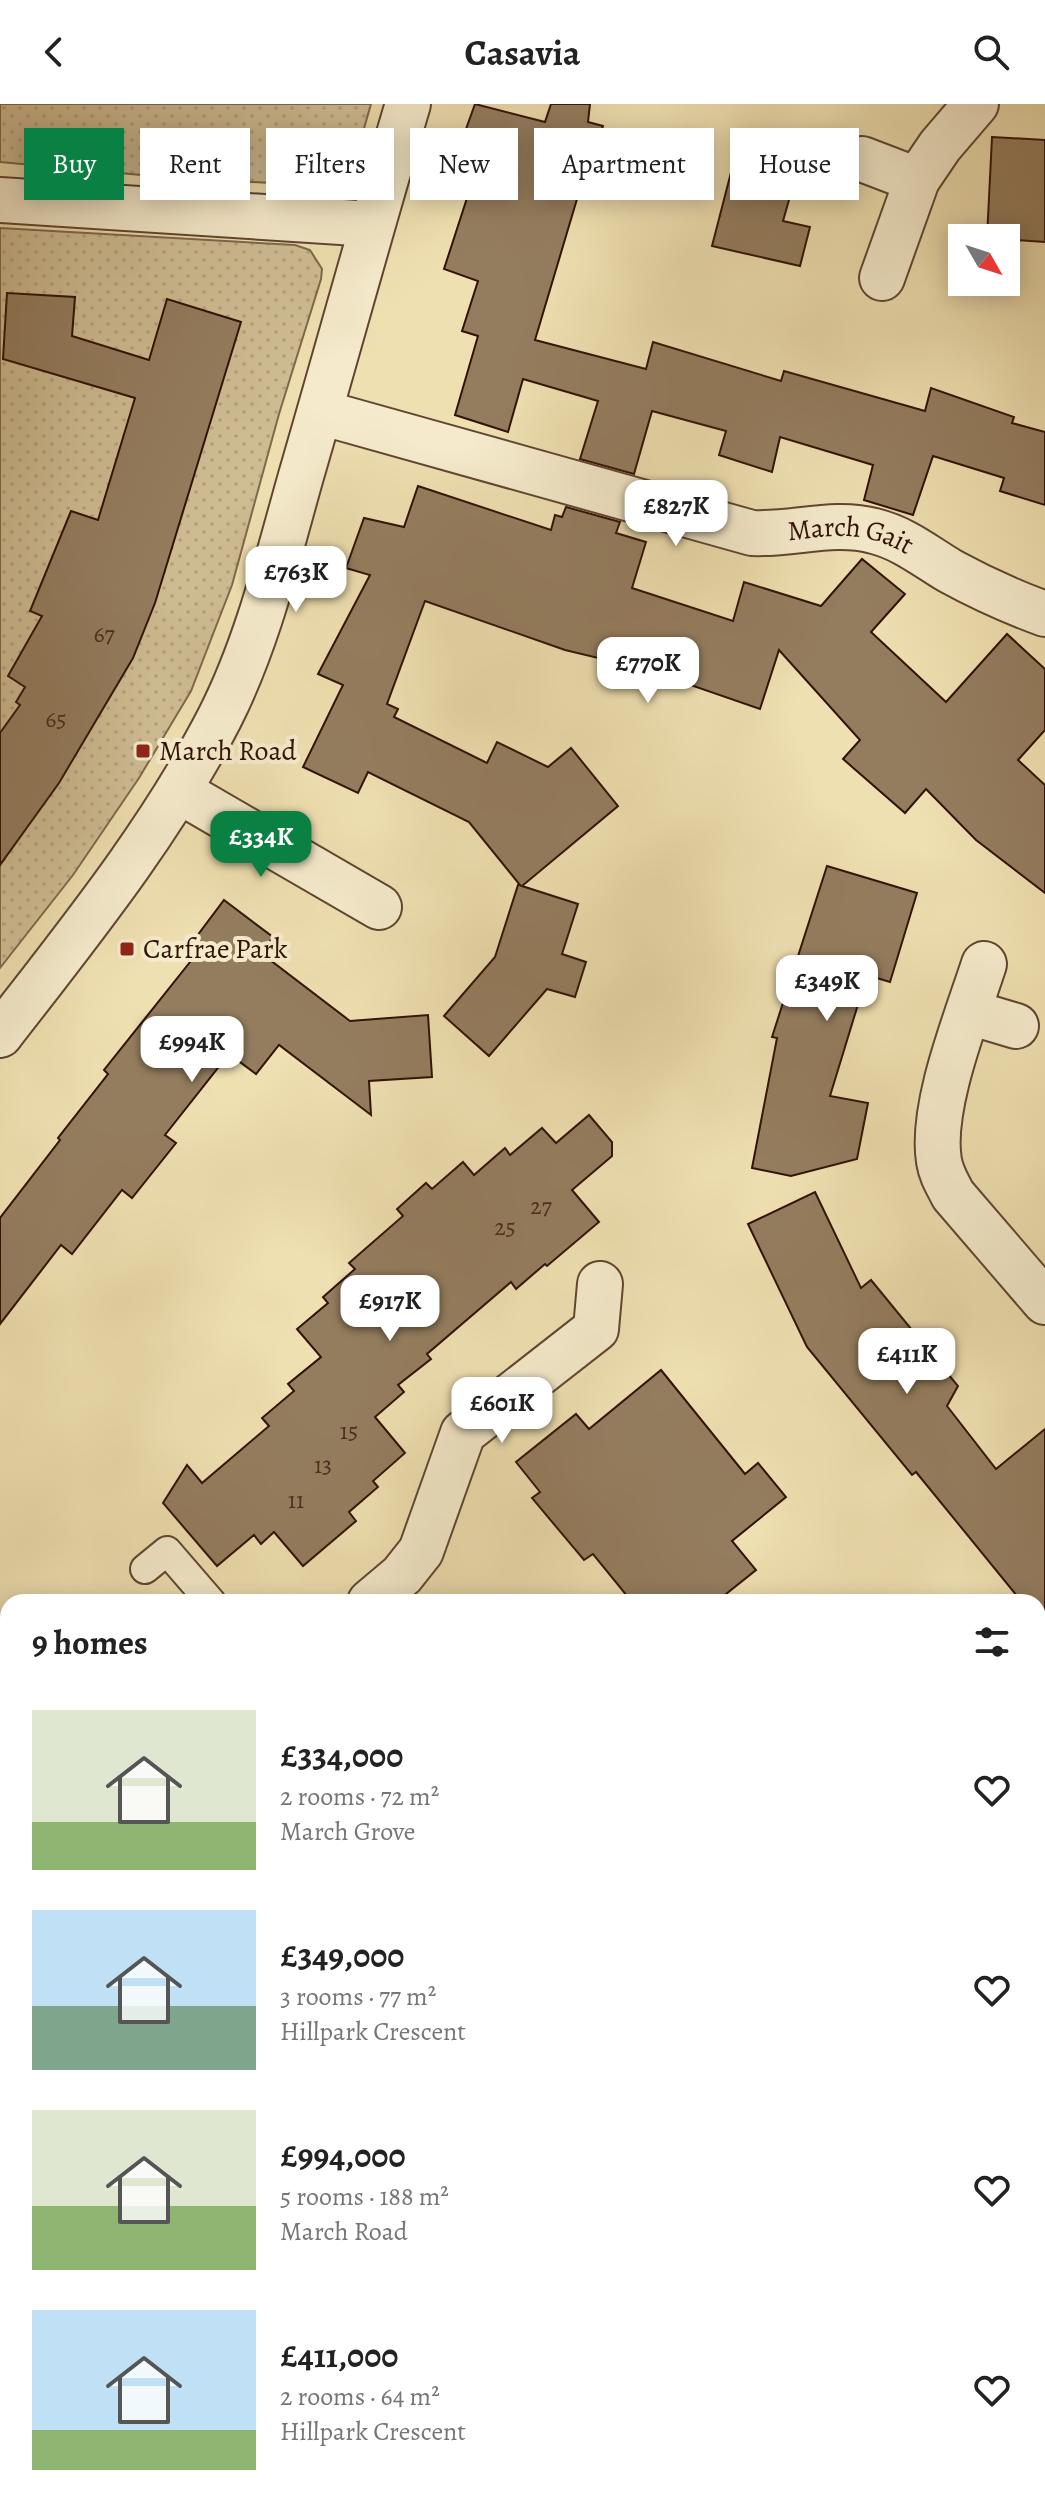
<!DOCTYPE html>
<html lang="en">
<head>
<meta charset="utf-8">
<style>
  body { margin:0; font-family:Alegreya,serif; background:#f6f6f6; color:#222; height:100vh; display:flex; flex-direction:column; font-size:30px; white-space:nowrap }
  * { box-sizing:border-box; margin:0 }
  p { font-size:26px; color:#767676 }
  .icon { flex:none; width:44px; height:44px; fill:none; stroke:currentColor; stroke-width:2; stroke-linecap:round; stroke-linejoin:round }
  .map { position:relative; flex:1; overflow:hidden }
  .details { position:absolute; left:0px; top:1490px; width:1046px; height:912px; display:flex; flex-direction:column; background:#fff; border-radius:24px 24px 0 0; box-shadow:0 4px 20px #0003 }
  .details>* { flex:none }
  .hud { position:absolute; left:24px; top:24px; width:998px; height:72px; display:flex; gap:16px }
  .needle { width:52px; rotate:129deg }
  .fabs { position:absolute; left:948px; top:120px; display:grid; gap:16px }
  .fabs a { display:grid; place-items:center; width:72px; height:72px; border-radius:0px; background:#fff; box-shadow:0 4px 20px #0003; font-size:40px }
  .price { position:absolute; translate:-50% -68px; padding:0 18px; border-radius:16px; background:#fff; color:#222; font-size:26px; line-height:52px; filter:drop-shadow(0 2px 4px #0008) }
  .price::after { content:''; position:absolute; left:50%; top:48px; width:24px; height:18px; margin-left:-12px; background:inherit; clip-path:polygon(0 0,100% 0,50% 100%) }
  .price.current { background:#0b8043; color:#fff }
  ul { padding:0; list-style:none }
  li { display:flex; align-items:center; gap:24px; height:200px; padding:0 32px }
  li span { display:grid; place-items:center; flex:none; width:224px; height:160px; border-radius:0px; color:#555 }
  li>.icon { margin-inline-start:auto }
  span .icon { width:96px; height:96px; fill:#fffc; stroke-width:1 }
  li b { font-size:34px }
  h2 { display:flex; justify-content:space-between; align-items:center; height:96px; padding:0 32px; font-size:34px }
  .tag { padding:0 28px; border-radius:0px; background:#fff; box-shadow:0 4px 20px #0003; font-size:28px; line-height:72px }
  .tag.current { background:#0b8043; color:#fff }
  header { display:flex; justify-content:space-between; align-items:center; height:104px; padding:0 32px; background:#fff; font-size:36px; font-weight:700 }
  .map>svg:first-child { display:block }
  .garden { fill:url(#garden-dots); stroke:#80684d; stroke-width:2 }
  .building { fill:#947d5f; stroke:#311206; stroke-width:2 }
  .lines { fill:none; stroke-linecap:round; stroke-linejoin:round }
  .service-casing { stroke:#604631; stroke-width:32 }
  .minor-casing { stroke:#604631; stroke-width:48 }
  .primary-casing { stroke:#311206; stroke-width:48 }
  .service { stroke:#f5ebcc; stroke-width:28 }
  .minor { stroke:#f5ebcc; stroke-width:44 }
  .primary { stroke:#efe0b1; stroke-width:44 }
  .poi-dot { fill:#8f2418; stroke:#f5ebcc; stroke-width:3 }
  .labels { text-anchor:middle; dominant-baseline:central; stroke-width:8; stroke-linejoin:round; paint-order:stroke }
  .number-label { font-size:24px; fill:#4a2d1c }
  .street-label { font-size:28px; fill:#311206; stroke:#f5ebcc }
  .poi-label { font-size:28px; fill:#311206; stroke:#f5ebcc; text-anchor:start }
</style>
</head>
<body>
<header><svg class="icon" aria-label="back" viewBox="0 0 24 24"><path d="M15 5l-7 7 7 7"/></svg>Casavia<svg class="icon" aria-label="search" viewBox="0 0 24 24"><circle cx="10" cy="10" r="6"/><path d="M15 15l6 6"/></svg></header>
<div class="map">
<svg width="1045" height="2402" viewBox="0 0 1045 2402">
  <defs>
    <pattern id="garden-dots" width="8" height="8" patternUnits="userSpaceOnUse" patternTransform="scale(2)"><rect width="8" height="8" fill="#cfbd94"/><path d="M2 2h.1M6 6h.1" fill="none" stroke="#b2a17e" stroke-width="1.8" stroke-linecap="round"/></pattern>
  </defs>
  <rect width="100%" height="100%" fill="#efe0b1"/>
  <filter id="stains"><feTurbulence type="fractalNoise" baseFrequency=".0025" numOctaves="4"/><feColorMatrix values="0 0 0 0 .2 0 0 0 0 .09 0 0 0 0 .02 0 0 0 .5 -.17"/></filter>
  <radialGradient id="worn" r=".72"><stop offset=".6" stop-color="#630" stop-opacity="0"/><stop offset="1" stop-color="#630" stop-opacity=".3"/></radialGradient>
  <!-- garden -->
  <g class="garden">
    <polygon points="0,0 371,0 354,59 345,73 324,82 163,73 0,58"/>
    <polygon points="0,124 295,141 310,146 322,165 321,175 279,310 232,481 191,587 139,674 73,771 0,864"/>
  </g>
  <!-- building -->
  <g class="building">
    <polygon points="475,0 545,18 551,0 590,0 588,18 603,22 599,34 605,35 589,88 580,85 535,236 646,265 653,238 781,277 784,267 925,307 931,284 1014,313 1012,319 1045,328 1045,401 1000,387 1004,374 933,352 913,411 864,396 873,361 780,333 772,368 719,351 726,327 652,307 634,370 580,355 598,297 523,275 508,328 455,311 478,232 462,227 478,177 444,165 479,57 457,50"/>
    <polygon points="992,33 1045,36 1045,138 987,134"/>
    <polygon points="735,53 797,68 783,117 810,123 800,162 712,142"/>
    <polygon points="7,189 75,193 72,232 149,256 167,195 241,218 155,499 133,554 59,679 0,761 0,629 20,601 16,598 25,583 8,572 42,512 30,507 71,407 98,416 135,294 3,255"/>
    <polygon points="418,382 551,426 555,411 562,413 566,403 620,418 616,429 646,438 632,484 733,517 744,478 821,502 862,455 905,490 871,528 946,598 1007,530 1045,565 1045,626 1018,656 1045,681 1045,789 976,736 926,685 905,709 843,655 860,636 779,546 760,605 659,570 634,584 619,578 607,556 565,546 425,497 387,600 398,605 394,613 487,659 497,638 548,663 571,644 618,702 522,782 578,800 562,850 586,858 575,893 547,885 489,952 444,912 495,853 518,781 520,781 469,718 368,668 358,689 303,663 343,581 318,570 370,471 346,464 364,414 404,423"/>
    <polygon points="827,762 917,789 890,878 867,871 830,992 868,999 857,1055 791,1072 752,1064 777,934 772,933"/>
    <polygon points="224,796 273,833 261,849 350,917 428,911 432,973 369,977 371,1011 279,941 256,970 229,950 165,1031 176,1039 132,1094 122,1086 72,1150 61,1141 0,1220 0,1114 60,1036 58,1034 108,970 104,966 190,858 182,852"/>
    <polygon points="589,1011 612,1038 612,1052 572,1086 599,1118 547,1162 545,1160 516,1185 511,1178 427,1250 431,1255 398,1281 404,1288 375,1313 405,1349 373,1377 378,1383 349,1408 356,1417 303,1462 274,1428 261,1440 254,1431 217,1462 163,1399 187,1361 202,1379 269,1322 262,1314 294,1287 288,1280 321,1253 297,1225 328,1199 323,1193 355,1165 349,1159 403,1112 397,1105 426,1079 432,1085 463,1058 474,1071 505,1044 510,1051 542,1024 556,1039"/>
    <polygon points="815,1088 861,1184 871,1176 958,1282 947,1302 996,1365 1045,1325 1045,1526 1038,1518 1038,1498 1022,1498 916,1368 912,1371 807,1243 748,1120"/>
    <polygon points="661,1266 745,1370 758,1359 786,1393 732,1437 756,1466 716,1498 632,1498 593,1450 584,1456 532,1394 540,1388 516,1358 576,1310 589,1325"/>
  </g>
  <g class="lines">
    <defs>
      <g id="service">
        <polyline points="145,1465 167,1447 211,1498"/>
        <polyline points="0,2200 8,2210"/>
      </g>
      <g id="minor">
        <polyline points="862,55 917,76"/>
        <polyline points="0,96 372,120"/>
        <polyline points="882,174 917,76 940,42 976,0"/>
        <path id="s1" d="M 320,308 L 752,429 C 793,431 834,416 874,427 C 903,434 925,452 950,467 C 981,484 1012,498 1045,510"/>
        <polyline points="179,687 379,803"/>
        <path d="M 984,860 C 967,913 930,1003 939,1057 C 941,1070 947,1079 953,1091 L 1045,1198"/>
        <polyline points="969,908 1016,922"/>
        <path d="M 0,931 C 79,829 161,728 220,613 C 258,538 278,453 301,372 C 337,248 371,124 408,0"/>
        <polyline points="370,1498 402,1471 421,1447 463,1329 596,1225 600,1180"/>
        <polyline points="1042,1634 1045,1637"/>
        <polyline points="0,2180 8,2173"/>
      </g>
      <g id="primary">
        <polyline points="1038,2197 1045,2191"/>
        <polyline points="779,2402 789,2394"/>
      </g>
    </defs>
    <!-- service casing -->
    <use href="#service" class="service-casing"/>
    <!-- minor casing -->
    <use href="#minor" class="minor-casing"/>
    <!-- primary casing -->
    <use href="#primary" class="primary-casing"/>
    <!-- service -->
    <use href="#service" class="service"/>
    <!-- minor -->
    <use href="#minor" class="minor"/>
    <!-- primary -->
    <use href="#primary" class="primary"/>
  </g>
  <!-- markers -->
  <g class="poi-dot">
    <rect x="135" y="639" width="16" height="16" rx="4"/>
    <rect x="119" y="837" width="16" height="16" rx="4"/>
  </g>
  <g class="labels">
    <!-- number labels -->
    <g class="number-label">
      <text x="104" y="530">67</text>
      <text x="56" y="615">65</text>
      <text x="541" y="1102">27</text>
      <text x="505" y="1123">25</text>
      <text x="349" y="1327">15</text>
      <text x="323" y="1361">13</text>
      <text x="296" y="1396">11</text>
    </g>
    <!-- street labels -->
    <g class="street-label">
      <text stroke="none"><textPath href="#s1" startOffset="548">March Gait</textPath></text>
    </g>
    <!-- poi labels -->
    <g class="poi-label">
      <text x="159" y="647">March Road</text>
      <text x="143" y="845">Carfrae Park</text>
    </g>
  </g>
  <rect width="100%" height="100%" filter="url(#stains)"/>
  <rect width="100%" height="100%" fill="url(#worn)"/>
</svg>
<div class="fabs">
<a><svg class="needle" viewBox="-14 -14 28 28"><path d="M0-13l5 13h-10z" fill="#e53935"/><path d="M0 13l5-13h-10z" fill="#767676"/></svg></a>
</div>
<b class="price" style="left:676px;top:444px">£827K</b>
<b class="price" style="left:296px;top:510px">£763K</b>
<b class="price" style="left:648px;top:601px">£770K</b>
<b class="price current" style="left:261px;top:775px">£334K</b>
<b class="price" style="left:827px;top:919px">£349K</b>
<b class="price" style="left:192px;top:980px">£994K</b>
<b class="price" style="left:390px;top:1239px">£917K</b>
<b class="price" style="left:907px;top:1292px">£411K</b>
<b class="price" style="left:502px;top:1341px">£601K</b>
<div class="hud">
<a class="tag current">Buy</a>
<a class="tag">Rent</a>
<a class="tag">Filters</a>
<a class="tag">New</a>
<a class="tag">Apartment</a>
<a class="tag">House</a>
</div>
<section class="details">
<h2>9 homes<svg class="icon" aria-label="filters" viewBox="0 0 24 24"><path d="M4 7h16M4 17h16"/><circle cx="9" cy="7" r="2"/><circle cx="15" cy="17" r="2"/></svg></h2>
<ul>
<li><span style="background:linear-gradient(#dfe7d0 70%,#8fb573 0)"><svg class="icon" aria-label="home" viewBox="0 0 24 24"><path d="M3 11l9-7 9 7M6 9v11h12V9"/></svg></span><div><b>£334,000</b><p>2 rooms · 72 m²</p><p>March Grove</p></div><svg class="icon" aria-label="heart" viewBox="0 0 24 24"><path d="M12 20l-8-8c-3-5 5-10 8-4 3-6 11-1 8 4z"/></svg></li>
<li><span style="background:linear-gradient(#bfe0f5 60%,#7fa58c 0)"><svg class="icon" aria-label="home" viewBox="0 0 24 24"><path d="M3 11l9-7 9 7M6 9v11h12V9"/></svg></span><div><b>£349,000</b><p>3 rooms · 77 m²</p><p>Hillpark Crescent</p></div><svg class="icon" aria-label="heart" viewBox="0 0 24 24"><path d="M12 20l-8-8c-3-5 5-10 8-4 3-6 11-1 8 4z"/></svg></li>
<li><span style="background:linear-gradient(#dfe7d0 60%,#8fb573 0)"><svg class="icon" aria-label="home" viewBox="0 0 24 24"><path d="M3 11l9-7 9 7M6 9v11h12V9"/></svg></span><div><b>£994,000</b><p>5 rooms · 188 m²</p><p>March Road</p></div><svg class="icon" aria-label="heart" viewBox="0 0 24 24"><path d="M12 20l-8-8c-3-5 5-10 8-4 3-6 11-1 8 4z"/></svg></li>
<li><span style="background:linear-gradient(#bfe0f5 75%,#8fb573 0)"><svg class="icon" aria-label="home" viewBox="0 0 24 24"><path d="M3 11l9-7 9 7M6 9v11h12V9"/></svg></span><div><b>£411,000</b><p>2 rooms · 64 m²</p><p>Hillpark Crescent</p></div><svg class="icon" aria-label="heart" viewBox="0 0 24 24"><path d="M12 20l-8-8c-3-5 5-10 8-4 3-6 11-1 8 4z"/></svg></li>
</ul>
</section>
</div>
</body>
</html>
